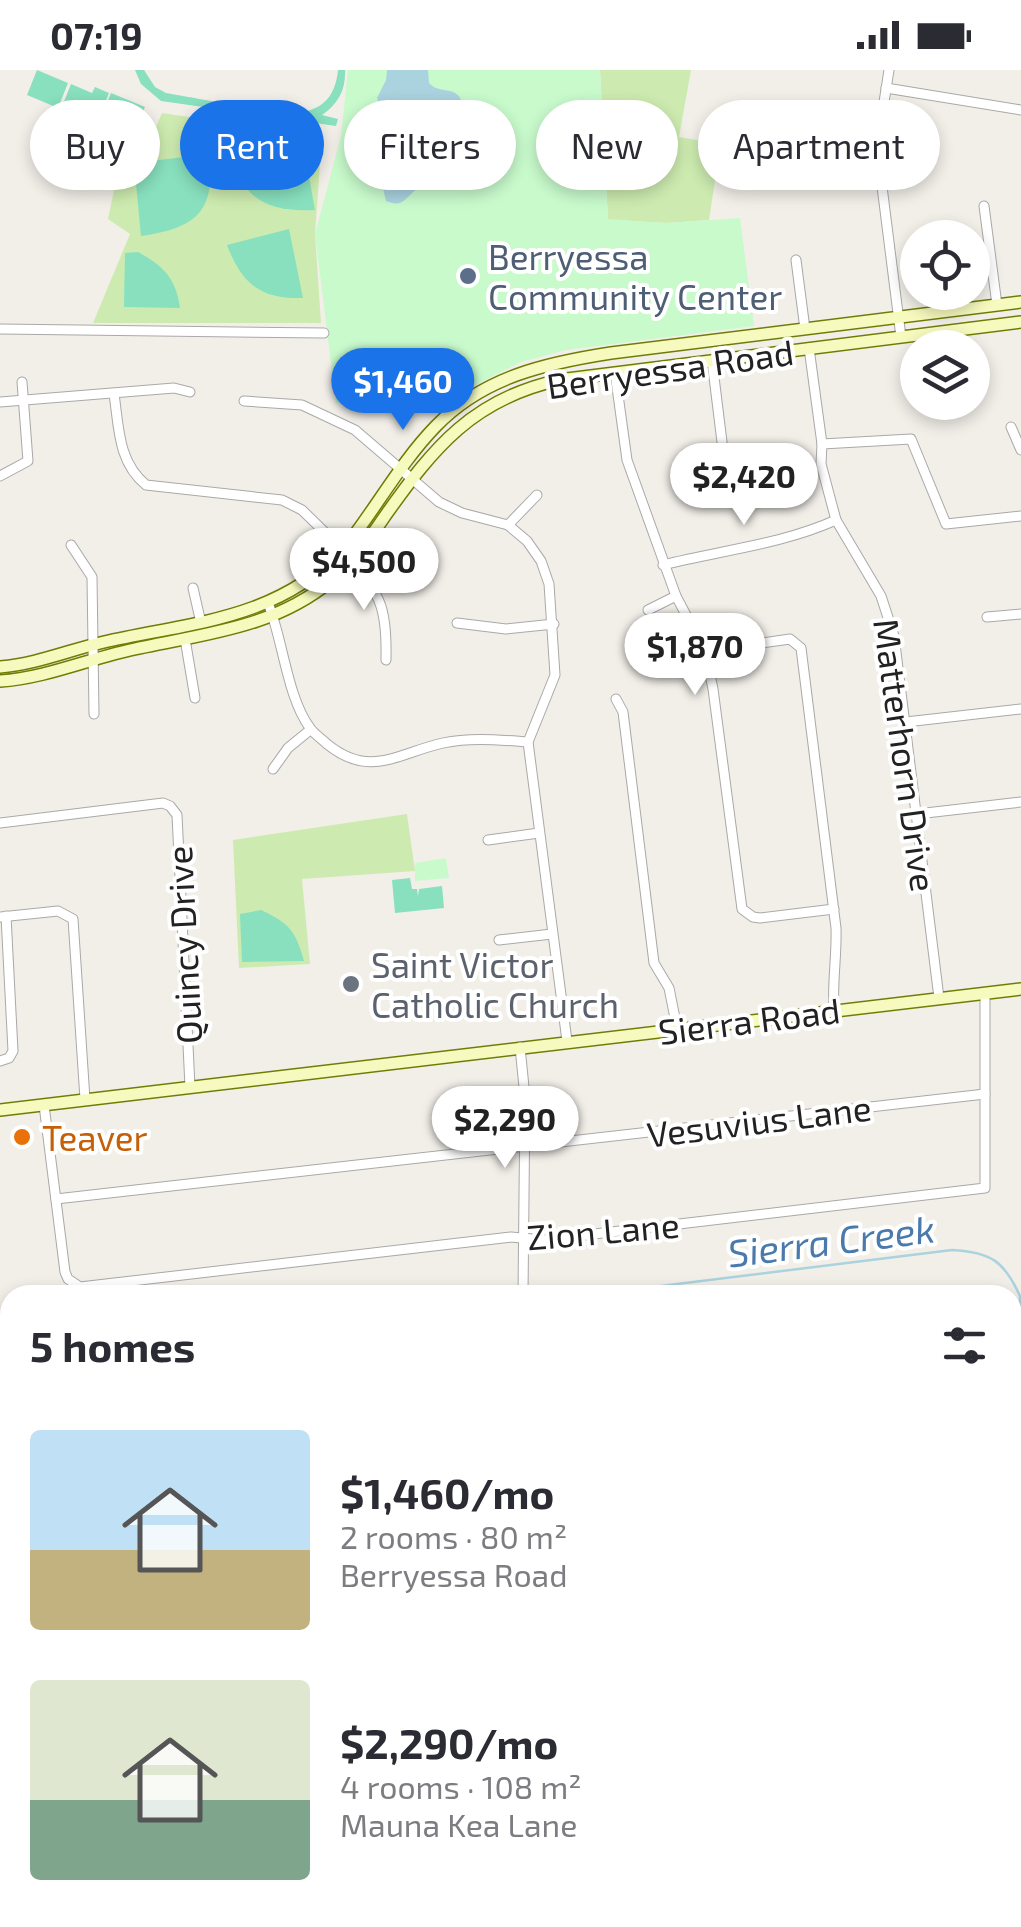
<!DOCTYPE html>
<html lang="en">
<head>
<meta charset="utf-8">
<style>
  body { margin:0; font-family:"Exo 2",sans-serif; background:#f2f2f3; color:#2b2b33; height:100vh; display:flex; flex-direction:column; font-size:38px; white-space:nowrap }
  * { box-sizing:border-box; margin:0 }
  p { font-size:32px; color:#7c7c81 }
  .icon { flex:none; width:55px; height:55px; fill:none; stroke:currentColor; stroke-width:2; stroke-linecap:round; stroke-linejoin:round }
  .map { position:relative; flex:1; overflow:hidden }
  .sheet { position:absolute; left:0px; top:1215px; width:1022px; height:642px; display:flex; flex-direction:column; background:#fff; border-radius:30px 30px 0 0; box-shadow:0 5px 15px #0003 }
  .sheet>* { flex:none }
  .top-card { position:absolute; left:30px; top:30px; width:962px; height:90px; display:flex; gap:20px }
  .tools { position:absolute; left:900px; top:150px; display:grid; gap:20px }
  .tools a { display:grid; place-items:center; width:90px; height:90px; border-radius:50%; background:#fff; box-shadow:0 5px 15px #0003; font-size:50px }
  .price { position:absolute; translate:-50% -85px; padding:0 22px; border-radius:35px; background:#fff; color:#222; font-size:32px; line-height:65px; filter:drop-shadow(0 2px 5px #0008) }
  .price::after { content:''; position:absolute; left:50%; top:60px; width:30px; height:22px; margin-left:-15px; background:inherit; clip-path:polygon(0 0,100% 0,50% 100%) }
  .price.on { background:#1a73e8; color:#fff }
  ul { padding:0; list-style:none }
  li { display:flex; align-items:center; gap:30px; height:250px; padding:0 30px }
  li span { display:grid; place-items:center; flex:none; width:280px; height:200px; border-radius:10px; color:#555 }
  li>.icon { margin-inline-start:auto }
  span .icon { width:120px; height:120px; fill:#fffc; stroke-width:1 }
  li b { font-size:42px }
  h2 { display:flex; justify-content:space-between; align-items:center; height:120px; padding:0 30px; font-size:42px }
  .tag { padding:0 35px; border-radius:45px; background:#fff; box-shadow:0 5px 15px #0003; font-size:35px; line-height:90px }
  .tag.on { background:#1a73e8; color:#fff }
  .status { display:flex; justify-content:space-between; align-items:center; height:70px; padding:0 50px; background:#fff; direction:ltr }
  .status svg { height:28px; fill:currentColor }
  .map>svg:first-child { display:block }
  .grass { fill:#cdebb0 }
  .park { fill:#c8facc }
  .pitch { fill:#88e0be }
  .water { fill:#aad3df }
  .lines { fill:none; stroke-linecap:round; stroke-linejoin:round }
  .stream { stroke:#aad3df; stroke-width:2.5 }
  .street-casing { stroke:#a9a9a9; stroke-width:11 }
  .secondary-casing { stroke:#707d05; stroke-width:14 }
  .street { stroke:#fff; stroke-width:9 }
  .secondary { stroke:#f7fabf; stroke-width:11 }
  .service-dot { fill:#5c6f8a; stroke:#fff; stroke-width:4 }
  .worship-dot { fill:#6b7280; stroke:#fff; stroke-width:4 }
  .food-dot { fill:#e8710a; stroke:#fff; stroke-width:4 }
  .labels { text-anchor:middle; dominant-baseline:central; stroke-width:8; stroke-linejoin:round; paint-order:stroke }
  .service-label { font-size:35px; fill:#4e5e75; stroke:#fff; text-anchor:start }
  .street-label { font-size:35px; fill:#222; stroke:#fff }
  .worship-label { font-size:35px; fill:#5b616d; stroke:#fff; text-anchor:start }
  .food-label { font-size:35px; fill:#c56008; stroke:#fff; text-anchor:start }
  .water-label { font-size:38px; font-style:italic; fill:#4a7aab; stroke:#fff }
</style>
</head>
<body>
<div class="status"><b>07:19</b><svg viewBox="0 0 49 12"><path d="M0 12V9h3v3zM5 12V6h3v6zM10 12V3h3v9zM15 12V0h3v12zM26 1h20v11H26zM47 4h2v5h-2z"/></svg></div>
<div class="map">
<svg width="1021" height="1857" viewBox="0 0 1021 1857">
  <rect width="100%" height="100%" fill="#f2efe9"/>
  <!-- grass -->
  <g class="grass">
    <polygon points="600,0 691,0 679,67 715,73 720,78 709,150 667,153 608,150"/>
    <polygon points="162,43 322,67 315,164 321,253 93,253 130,164 108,149 117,105 135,65 150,71"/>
    <polygon points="407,744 415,801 302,809 310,894 239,898 233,770"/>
  </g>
  <!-- park -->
  <g class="park">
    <polygon points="348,0 600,0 608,149 667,153 740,148 754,256 566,280 521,292 470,318 336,333 315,164 341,66"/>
    <polygon points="446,788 449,808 415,811 415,793"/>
  </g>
  <!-- pitch -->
  <g class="pitch">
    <polygon points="37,0 68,13 58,38 27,25"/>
    <path d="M 135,0 L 144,0 L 155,17 L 166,23 C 192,27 288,47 307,41 C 328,36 336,20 338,0 L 345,0 C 346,20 338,34 322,45 L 338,49 L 336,56 L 161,31 L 141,14 Z"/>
    <polygon points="71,14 92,23 95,17 109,23 99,48 85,42 82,49 61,39"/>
    <polygon points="111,23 145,37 134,62 101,48"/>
    <path d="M 302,67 L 315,140 C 261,143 241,125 225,74 Z"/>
    <path d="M 209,84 C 216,142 196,158 141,166 L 134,93 Z"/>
    <path d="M 289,159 L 303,228 C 260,229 242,214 227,175 Z"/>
    <path d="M 138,182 C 164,196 176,209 180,238 L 124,237 L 125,183 Z"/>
    <polygon points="410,808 412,819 417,819 418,826 419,819 442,816 444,838 395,843 392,810"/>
    <path d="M 261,840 C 290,854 295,860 304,891 L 242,892 L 240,844 Z"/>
  </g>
  <!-- water -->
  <path class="water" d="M 387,0 L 428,0 L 429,13 C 438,24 456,16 461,30 L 460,52 L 444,81 L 443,106 C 436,111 427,112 420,117 C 406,125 405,139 386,131 L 382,114 L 368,102 C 370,85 391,78 389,59 C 388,49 381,38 377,28 L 386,10 Z"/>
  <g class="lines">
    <!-- stream -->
    <path class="stream" d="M 588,1225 L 952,1180 C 991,1182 1004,1191 1020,1226 L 1015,1539 L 1021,1565"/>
    <defs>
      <g id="street">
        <polyline points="889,0 877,77 901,267"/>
        <polyline points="886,18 1021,40"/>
        <polyline points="984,136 997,235"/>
        <polyline points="796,190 805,259"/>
        <polyline points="0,259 324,263"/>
        <polyline points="809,278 822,374 821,394 836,450 881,526 894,566 939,928"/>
        <polyline points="712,291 723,380"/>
        <polyline points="615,303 627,390 676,526 705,581 713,619 742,839 753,847 760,848 834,839"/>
        <path d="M 114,324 C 119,358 118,392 146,415 L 282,430 L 302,440 L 343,480"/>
        <polyline points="244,331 302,335 355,360 439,432 462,443 508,455 527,471 541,491 549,514 555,605 528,672 567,971"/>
        <polyline points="0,332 174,318 190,322"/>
        <polyline points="1011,357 1021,380"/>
        <polyline points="822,374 911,369 946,454 1021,446"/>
        <polyline points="0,406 28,391 22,312"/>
        <polyline points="508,455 537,425"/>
        <polyline points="71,475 92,507 94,644"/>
        <path d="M 351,491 C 383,525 387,544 386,590"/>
        <path d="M 663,495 C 721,480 780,475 836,450"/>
        <polyline points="193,518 201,553"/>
        <path d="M 268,533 C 283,570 287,627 310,658 C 314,664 322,669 327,674 C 370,709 398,683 443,673 C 471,667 499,670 528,672"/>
        <polyline points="648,540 676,526"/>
        <polyline points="987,547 1021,544"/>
        <polyline points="457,553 506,559 554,554"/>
        <polyline points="185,569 195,628"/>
        <path d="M 705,581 L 790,569 L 801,578 L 836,858 C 837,886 832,912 834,940"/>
        <polyline points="616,629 623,642 654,893 669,918 677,958"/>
        <polyline points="906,652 1021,639"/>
        <polyline points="273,699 288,678 310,660"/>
        <polyline points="917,744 1021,732"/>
        <polyline points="0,753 163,733 170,736 177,745 190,1017"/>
        <polyline points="488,770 539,763"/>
        <polyline points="0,847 58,841 73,849 85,1029"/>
        <polyline points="499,870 552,864"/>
        <polyline points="520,977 525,1027 523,1225"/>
        <polyline points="0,991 9,988 13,981 6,846"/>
        <polyline points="44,1035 65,1202 68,1209 80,1217 511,1167 543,1170 985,1118 985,923"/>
        <polyline points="56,1129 985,1024"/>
        <polyline points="1012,1659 1021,1658"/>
        <polyline points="0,1687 10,1686"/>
        <polyline points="1012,1688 1021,1785"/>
        <polyline points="0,1783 10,1782"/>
        <polyline points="111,1848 111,1857"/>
        <polyline points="399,1848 400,1857"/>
        <polyline points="828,1848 830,1857"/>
        <polyline points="931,1848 934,1857"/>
        <polyline points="245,1857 336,1848"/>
      </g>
      <g id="secondary">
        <path d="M 0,597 C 37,594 69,580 104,572 C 193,552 275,550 343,480 C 375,440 400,393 436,356 C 483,307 546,293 611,283 L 1021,232"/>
        <path d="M 0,611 C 44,608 83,591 126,581 C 199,564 272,560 332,510 C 353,493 370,468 385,446 C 434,377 473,329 559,310 L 1021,252"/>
        <polyline points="0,1040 1021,919"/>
      </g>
    </defs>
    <!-- street casing -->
    <use href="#street" class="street-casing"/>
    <!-- secondary casing -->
    <use href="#secondary" class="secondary-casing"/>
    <!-- street -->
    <use href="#street" class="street"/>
    <!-- secondary -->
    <use href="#secondary" class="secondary"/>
  </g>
  <!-- markers -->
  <circle class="service-dot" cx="468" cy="206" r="10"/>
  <circle class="worship-dot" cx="351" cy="914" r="10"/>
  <circle class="food-dot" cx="22" cy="1067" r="10"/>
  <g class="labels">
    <!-- service labels -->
    <g class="service-label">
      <text x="488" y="186">Berryessa<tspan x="488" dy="40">Community Center</tspan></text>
    </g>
    <!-- street labels -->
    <g class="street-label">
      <text transform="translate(670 298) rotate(-8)">Berryessa Road</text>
      <text transform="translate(906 685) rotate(82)">Matterhorn Drive</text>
      <text transform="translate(183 875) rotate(-93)">Quincy Drive</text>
      <text transform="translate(749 950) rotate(-7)">Sierra Road</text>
      <text transform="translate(759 1050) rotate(-7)">Vesuvius Lane</text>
      <text transform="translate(603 1160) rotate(-5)">Zion Lane</text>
    </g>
    <!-- worship labels -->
    <g class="worship-label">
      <text x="371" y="894">Saint Victor<tspan x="371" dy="40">Catholic Church</tspan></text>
    </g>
    <!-- food labels -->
    <g class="food-label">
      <text x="42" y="1067">Teaver</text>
    </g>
    <!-- water labels -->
    <g class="water-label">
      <text transform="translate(831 1170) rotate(-7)">Sierra Creek</text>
    </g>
  </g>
</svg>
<div class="tools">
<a><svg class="icon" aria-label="locate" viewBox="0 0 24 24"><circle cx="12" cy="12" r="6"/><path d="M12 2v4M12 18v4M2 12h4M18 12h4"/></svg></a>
<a><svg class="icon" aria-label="layers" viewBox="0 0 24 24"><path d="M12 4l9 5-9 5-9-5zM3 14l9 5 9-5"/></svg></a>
</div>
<b class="price on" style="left:403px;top:363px">$1,460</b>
<b class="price" style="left:744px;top:458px">$2,420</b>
<b class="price" style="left:364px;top:543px">$4,500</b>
<b class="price" style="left:695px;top:628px">$1,870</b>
<b class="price" style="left:505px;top:1101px">$2,290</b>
<div class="top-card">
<a class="tag">Buy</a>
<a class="tag on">Rent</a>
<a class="tag">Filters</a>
<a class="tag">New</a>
<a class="tag">Apartment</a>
</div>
<section class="sheet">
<h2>5 homes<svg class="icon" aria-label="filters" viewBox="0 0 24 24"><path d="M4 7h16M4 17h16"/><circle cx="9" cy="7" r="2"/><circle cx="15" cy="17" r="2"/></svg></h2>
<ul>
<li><span style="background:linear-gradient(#bfe0f5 60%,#c2b280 0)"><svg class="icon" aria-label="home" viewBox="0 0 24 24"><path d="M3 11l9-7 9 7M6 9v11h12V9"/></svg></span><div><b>$1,460/mo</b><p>2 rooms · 80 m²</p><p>Berryessa Road</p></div></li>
<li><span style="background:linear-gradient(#dfe7d0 60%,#7fa58c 0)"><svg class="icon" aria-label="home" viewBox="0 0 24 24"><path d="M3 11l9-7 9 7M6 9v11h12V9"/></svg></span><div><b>$2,290/mo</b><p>4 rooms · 108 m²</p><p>Mauna Kea Lane</p></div></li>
</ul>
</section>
</div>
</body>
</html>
